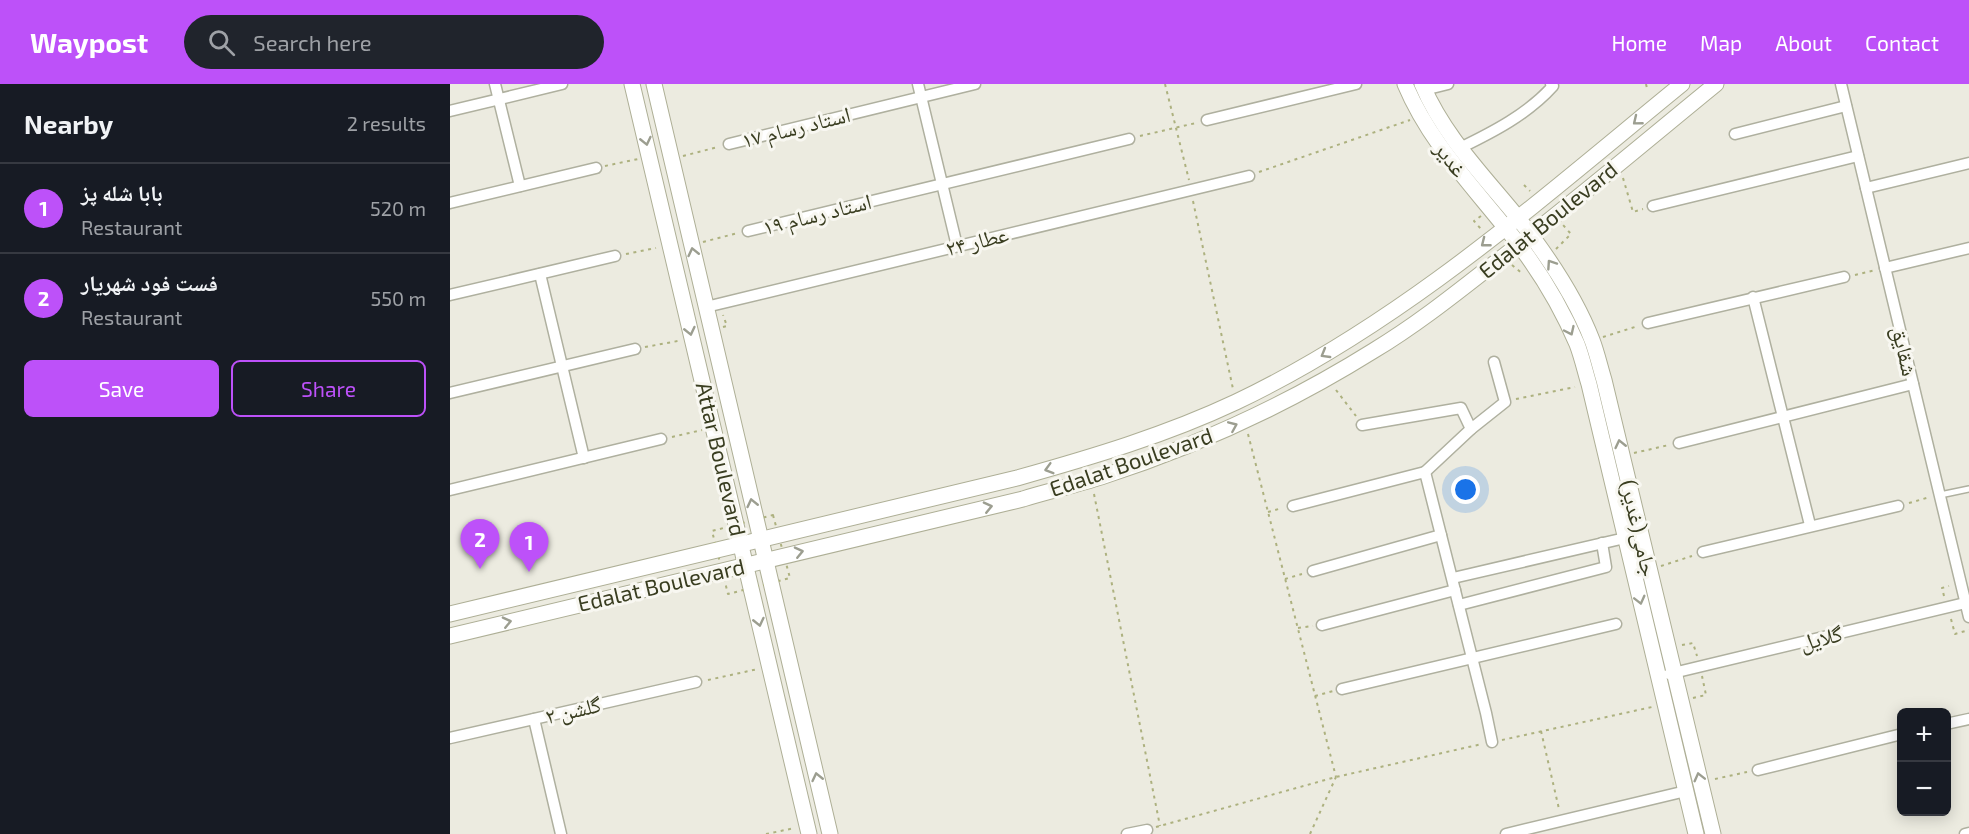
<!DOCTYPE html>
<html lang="en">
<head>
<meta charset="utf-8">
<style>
  body { margin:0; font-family:"Exo 2","Noto Naskh Arabic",sans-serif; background:#20242c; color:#f1f3f6 }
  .controls { position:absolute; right:18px; bottom:18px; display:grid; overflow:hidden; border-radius:9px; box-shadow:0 3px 15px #0003 }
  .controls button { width:54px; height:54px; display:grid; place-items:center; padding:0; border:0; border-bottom:2px solid #363941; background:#171b24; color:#f1f3f6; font:30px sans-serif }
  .you { position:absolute; left:1016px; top:406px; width:21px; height:21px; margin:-15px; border:4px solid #fff; border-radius:50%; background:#1a73e8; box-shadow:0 0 0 9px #1a73e833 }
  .badge { display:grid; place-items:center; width:39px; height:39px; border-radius:50%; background:#bd51f9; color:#fff; font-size:20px; font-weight:700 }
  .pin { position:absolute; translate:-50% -50px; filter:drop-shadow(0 2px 3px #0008) }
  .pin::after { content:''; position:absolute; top:32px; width:21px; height:18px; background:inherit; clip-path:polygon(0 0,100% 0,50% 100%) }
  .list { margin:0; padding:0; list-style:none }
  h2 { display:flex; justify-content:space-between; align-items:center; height:78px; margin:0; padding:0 24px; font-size:26px }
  h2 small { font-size:20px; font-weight:400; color:#9ea1a6 }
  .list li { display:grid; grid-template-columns:39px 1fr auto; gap:18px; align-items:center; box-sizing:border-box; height:90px; padding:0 24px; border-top:2px solid #363941 }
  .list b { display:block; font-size:22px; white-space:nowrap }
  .list p { margin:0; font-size:20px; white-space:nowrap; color:#9ea1a6 }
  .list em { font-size:20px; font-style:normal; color:#9ea1a6 }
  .actions { display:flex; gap:12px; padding:18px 24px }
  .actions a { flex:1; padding:14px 0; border:2px solid #bd51f9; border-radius:9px; text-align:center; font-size:21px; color:#bd51f9 }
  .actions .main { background:#bd51f9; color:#fff }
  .icon { flex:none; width:33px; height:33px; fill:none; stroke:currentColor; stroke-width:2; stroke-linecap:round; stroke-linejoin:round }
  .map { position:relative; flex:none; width:1519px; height:750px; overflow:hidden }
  header { display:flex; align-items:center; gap:36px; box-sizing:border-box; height:84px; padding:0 30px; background:#bd51f9; color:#fff }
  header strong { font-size:28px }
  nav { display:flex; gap:33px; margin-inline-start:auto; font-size:21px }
  .search { width:420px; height:54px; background:#20242c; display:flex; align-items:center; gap:15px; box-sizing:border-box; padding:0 21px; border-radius:33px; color:#9ea1a6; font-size:22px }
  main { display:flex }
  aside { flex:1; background:#171b24 }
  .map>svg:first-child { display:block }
</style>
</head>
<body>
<header>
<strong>Waypost</strong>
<div class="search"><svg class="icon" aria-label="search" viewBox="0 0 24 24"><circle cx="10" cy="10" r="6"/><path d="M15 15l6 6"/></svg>Search here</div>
<nav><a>Home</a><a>Map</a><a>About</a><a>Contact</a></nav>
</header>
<main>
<aside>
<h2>Nearby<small>2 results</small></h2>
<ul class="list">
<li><span class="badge">1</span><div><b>بابا شله پز</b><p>Restaurant</p></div><em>520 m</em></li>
<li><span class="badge">2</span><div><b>فست فود شهریار</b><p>Restaurant</p></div><em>550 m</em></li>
</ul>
<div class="actions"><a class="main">Save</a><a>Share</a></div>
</aside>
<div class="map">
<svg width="1519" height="750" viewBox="0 0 1519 750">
  <rect width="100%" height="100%" fill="#ecebe0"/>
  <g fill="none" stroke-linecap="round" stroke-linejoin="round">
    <g stroke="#afb09f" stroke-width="8">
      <path id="lane" d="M1490,411L1519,405"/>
    </g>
    <g stroke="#afb09f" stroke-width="13">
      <g id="street">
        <path d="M45,0L70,102"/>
        <path d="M468,0L507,162"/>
        <path d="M1391,0L1519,533"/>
        <path d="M974,6L998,0"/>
        <path d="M0,27L112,0"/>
        <path d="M757,36L906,0"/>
        <path d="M1285,50L1396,22"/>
        <path d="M279,60L525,0"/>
        <path d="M1010,64C1043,48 1078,30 1103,2L1101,0"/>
        <path d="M1416,104L1519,79"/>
        <path d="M0,119L146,84"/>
        <path d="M1203,122L1408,72"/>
        <path d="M298,147L679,55"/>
        <path d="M1435,184L1519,164"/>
        <path d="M90,190L134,374"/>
        <path d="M0,211L165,172"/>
        <path d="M1303,213L1360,441"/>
        <path d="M256,223L799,92"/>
        <path d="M1198,239L1394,193"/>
        <path d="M0,309L185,265"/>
        <path d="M912,341L1011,324L1021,345"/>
        <path d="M1229,359L1463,300"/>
        <path d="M975,388L1021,345L1055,318L1044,278"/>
        <path d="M0,406L211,355"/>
        <path d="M843,422L975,388L1036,629L1042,658"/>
        <path d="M1253,468L1448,422"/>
        <path d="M863,487L991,451"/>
        <path d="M1003,494L1175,454"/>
        <path d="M1009,521L1156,483L1152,459"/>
        <path d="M872,541L1005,506"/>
        <path d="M1219,590L1519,518"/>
        <path d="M892,605L1166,540"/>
        <path d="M84,635L111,750"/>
        <path d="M1496,640L1519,635"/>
        <path d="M0,654L246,598"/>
        <path d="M1308,686L1452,650"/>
        <path d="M677,750L697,746"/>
        <path d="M1056,750L1236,707"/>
        <path d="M1515,750L1519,749"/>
      </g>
    </g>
    <g stroke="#aeaf96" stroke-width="17">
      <g id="secondary">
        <path d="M182,0L359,750"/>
        <path d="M204,0L380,750"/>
        <path d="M955,0C978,55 1018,97 1055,143C1084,178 1109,218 1127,260C1132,273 1135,287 1139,300L1246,750"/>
        <path d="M972,0C993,51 1034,92 1068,134C1097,171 1125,212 1142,256C1147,269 1150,283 1154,296L1263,750"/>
        <path d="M0,530L567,394C642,373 716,351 786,318C952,239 1091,115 1232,0"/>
        <path d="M0,552L573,415C599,407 626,401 651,393C747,362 838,320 923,267C963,243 1000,214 1037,185C1115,126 1190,62 1266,0"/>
      </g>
    </g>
    <g stroke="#adb17f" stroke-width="2" stroke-dasharray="3 4.5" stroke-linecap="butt">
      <path d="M715,0L739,96"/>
      <path d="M1196,0L1197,4"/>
      <path d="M690,52L746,39"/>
      <path d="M233,72L268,63"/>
      <path d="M155,82L188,75"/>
      <path d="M809,88L960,36"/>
      <path d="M1173,94L1183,128L1193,125"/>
      <path d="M1074,101L1080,107"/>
      <path d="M743,117L783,305"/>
      <path d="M1031,132L1024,137L1031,145"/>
      <path d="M253,158L288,149"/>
      <path d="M1106,165L1121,150L1113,141"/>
      <path d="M176,170L206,164"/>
      <path d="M1062,181L1073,190"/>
      <path d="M1405,191L1426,186"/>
      <path d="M273,243L277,242L273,231"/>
      <path d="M1153,253L1188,242"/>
      <path d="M195,263L228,257"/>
      <path d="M886,306L906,332"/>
      <path d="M1066,315L1125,303"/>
      <path d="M798,350L886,693"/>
      <path d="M222,353L252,346"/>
      <path d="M1184,369L1219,361"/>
      <path d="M644,410L710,742"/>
      <path d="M1459,419L1480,413"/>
      <path d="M818,428L832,424"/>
      <path d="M323,431L340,494L278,510L262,447Z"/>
      <path d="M1211,482L1242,472"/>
      <path d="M835,495L852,490"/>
      <path d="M1494,512L1492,504L1499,502"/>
      <path d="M1501,535L1505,550L1519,546"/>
      <path d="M848,544L863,542"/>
      <path d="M1232,561L1243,559L1247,572"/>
      <path d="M258,596L308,585"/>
      <path d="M865,612L883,607"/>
      <path d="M1243,614L1256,611L1252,592"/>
      <path d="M1091,647L1109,725"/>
      <path d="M1052,656L1202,623"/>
      <path d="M1265,695L1297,688"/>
      <path d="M706,743L886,693L1032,660"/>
      <path d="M316,750L345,744"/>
      <path d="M860,750L886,693"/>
    </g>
    <use href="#lane" stroke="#fff" stroke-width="5"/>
    <use href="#street" stroke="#fff" stroke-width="10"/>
    <use href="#secondary" stroke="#fff" stroke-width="15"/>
  </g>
  <defs><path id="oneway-chevron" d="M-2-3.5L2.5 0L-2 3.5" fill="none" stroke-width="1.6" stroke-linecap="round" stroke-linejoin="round" transform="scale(1.5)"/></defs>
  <g stroke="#9c9e90">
    <use href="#oneway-chevron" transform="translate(1187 37) rotate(141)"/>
    <use href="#oneway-chevron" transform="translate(196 57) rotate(77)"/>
    <use href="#oneway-chevron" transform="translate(1035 159) rotate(142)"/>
    <use href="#oneway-chevron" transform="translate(243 168) rotate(-103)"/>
    <use href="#oneway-chevron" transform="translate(1101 180) rotate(-124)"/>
    <use href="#oneway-chevron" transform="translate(240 247) rotate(77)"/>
    <use href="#oneway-chevron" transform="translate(1120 247) rotate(65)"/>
    <use href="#oneway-chevron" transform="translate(875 270) rotate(150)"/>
    <use href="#oneway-chevron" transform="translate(783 342) rotate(-23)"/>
    <use href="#oneway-chevron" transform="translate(1170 360) rotate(-103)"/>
    <use href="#oneway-chevron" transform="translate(599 385) rotate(164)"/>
    <use href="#oneway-chevron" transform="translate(302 419) rotate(-103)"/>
    <use href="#oneway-chevron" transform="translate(538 423) rotate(-13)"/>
    <use href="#oneway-chevron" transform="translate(349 468) rotate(-13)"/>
    <use href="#oneway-chevron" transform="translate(1190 516) rotate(76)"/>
    <use href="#oneway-chevron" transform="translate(57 538) rotate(-13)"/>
    <use href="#oneway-chevron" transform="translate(309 538) rotate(77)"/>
    <use href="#oneway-chevron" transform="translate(367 693) rotate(-103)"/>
    <use href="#oneway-chevron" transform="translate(1249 693) rotate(-104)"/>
  </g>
  <g text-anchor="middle" stroke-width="6" stroke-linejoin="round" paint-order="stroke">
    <g font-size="22" fill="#393d20" stroke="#f8f7f1">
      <text transform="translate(346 43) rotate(-14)" y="8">استاد رسام ۱۷</text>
      <text transform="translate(1001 75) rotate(53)" y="8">غدیر</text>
      <text transform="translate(367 130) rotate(-14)" y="8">استاد رسام ۱۹</text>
      <text transform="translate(1098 136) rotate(-39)" y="8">Edalat Boulevard</text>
      <text transform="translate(527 157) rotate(-14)" y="8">عطار ۲۴</text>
      <text transform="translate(1455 267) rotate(77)" y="8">شقایق</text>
      <text transform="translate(271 375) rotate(77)" y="8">Attar Boulevard</text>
      <text transform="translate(681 378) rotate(-19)" y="8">Edalat Boulevard</text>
      <text transform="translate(1189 444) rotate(77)" y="8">جامی(غدیر)</text>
      <text transform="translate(211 501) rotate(-13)" y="8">Edalat Boulevard</text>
      <text transform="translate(1371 554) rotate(-14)" y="8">گلایل</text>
      <text transform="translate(123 626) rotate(-13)" y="8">گلشن ۲</text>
    </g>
  </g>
</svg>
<div class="controls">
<button>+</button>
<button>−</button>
</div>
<div class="you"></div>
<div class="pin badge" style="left:79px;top:488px">1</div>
<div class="pin badge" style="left:30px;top:485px">2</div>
</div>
</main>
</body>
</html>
